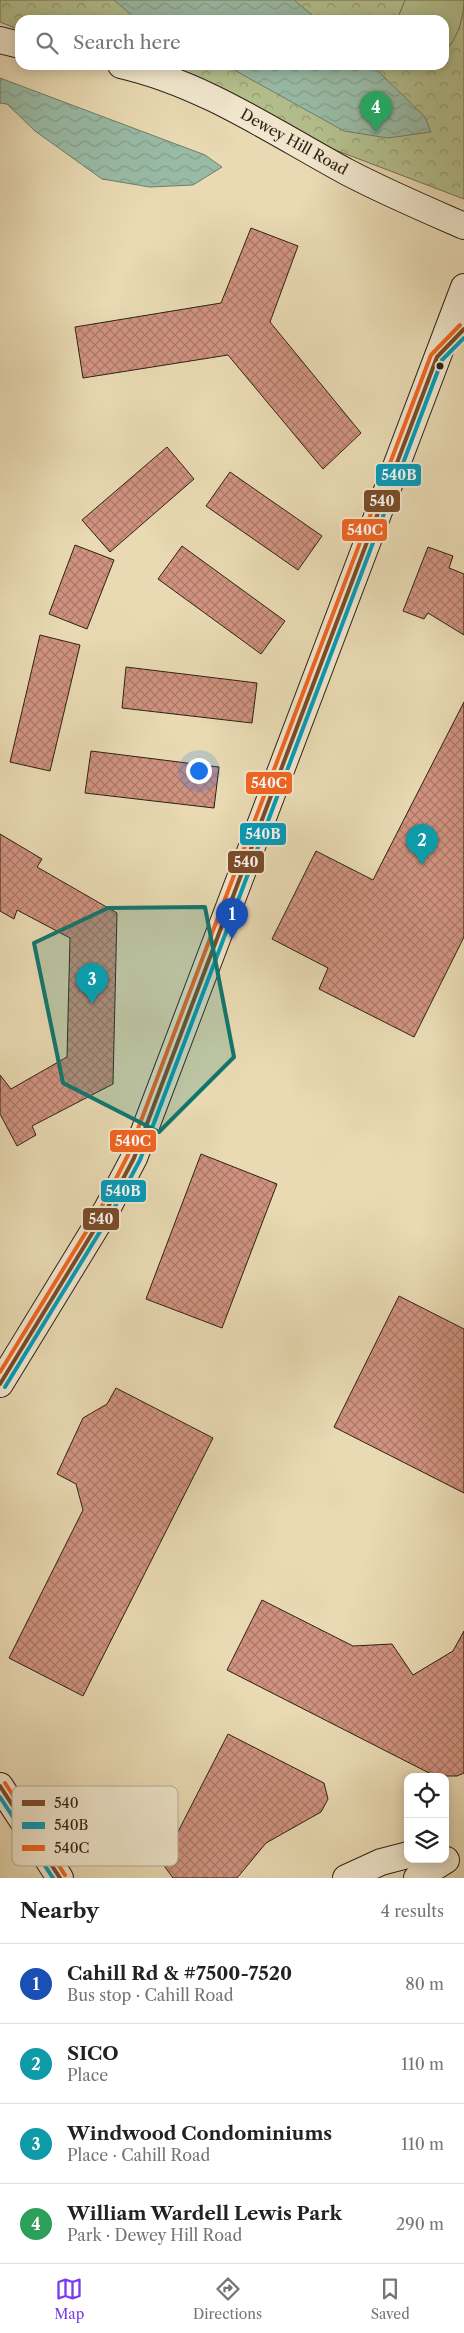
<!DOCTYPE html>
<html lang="en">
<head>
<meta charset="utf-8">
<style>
  body { margin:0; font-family:"Libre Caslon Text",serif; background:#f2f2f2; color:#222 }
  .controls { position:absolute; right:15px; bottom:15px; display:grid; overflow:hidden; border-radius:10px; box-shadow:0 2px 12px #0003 }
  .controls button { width:45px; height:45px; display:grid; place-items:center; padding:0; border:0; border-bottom:1px solid #e0e0e0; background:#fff; color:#222; font:25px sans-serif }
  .you { position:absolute; left:198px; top:770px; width:18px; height:18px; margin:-12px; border:4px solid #fff; border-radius:50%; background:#1a73e8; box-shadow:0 0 0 8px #1a73e833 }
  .badge { display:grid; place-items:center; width:32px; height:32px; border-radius:50%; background:#7c3aed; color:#fff; font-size:16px; font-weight:700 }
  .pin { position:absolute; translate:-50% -41px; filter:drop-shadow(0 1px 2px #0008) }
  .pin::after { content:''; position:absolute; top:26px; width:18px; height:15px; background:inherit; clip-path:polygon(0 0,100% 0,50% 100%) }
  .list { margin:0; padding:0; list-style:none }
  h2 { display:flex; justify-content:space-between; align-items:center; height:65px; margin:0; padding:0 20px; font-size:21px }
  h2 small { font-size:16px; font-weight:400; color:#767676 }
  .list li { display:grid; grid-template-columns:32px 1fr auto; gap:15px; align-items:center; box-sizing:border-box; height:80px; padding:0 20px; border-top:1px solid #e0e0e0 }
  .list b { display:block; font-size:19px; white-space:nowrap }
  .list p { margin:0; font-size:16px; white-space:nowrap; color:#767676 }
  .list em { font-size:16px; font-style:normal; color:#767676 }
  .icon { flex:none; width:28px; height:28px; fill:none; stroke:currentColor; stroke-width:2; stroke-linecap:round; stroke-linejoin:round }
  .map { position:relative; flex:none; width:464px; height:1878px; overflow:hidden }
  .search { position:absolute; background:#fff; box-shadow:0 2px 12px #0003; left:15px; right:15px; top:15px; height:55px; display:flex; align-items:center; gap:12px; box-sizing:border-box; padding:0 18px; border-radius:15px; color:#767676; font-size:19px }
  .sheet { height:385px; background:#fff }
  nav { display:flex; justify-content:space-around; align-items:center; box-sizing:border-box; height:70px; border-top:1px solid #e0e0e0; background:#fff; font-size:14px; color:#767676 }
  nav a { display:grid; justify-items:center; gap:2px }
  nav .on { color:#7c3aed }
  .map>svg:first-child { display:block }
</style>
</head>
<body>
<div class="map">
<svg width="464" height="1878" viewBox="0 0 464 1878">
  <defs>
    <pattern id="park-crowns" width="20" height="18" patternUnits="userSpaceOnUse" patternTransform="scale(1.25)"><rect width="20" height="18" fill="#b4c08e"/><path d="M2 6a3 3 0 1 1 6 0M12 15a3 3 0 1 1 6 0" fill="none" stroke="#939c73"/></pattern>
    <pattern id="water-waves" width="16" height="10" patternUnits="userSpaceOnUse" patternTransform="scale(1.25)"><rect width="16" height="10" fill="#99bba6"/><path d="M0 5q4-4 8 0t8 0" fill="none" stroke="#84a08e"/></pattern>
    <pattern id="building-cross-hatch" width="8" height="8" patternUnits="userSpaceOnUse" patternTransform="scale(1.25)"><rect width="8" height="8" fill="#d19380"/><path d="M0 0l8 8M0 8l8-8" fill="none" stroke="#aa7868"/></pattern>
  </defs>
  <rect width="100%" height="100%" fill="#e9dab3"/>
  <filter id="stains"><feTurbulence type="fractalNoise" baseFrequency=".004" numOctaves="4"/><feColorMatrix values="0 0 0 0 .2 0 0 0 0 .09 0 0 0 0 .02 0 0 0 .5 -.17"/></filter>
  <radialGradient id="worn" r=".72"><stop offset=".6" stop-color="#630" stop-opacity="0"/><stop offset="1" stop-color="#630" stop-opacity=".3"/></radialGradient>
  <path fill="url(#park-crowns)" stroke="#707151" d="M0,0H464V199L112,65H444V20H20V30L0,22Z"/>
  <path fill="#b4c08e" stroke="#707151" d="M405,0H464C464,16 457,42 444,51V20H397Z"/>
  <g fill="url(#water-waves)" stroke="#6e7e6c">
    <path d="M114,0H294L318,20H137Z"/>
    <path d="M225,65H372L425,117L431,132L388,138L344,131Z"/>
    <path d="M0,78L205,155L222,167L193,185L150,187L102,179L35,131L7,104L0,103Z"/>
  </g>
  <g fill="url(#building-cross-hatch)" stroke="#2d2214">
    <path d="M251,228L298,246L270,322L361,433L323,469L228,355L83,378L75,327L221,303Z"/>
    <path d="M167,447L194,479L110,552L82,520Z"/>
    <path d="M230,472L322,536L298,570L206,506Z"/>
    <path d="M75,545L114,560L87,629L49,614Z"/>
    <path d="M182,546L285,621L261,654L158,579Z"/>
    <path d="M428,547L453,556L449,568L464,574V635L428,613L424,619L403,611Z"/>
    <path d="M40,635L80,645L50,771L10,762Z"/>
    <path d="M126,667L257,683L252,723L122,708Z"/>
    <path d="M464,702V937L414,1037L319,989L328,968L272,939L316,851L373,880Z"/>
    <path d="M91,751L219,767L214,808L85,793Z"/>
    <path d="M0,834L42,859L37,867L117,913L113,1084L32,1126L36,1135L17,1146L0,1114V1075L11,1089L67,1057L70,938L17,910L14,919L0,911Z"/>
    <path d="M201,1154L277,1184L222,1328L146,1299Z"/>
    <path d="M399,1296L464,1329V1493L334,1427Z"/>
    <path d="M116,1388L213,1438L83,1696L9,1658L83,1510L76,1484L57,1474L83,1418L107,1404Z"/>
    <path d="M262,1600L353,1646L392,1644L413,1675L453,1651L464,1631V1773L457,1776H435L227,1670Z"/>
    <path d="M228,1734L324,1783L328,1799L321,1812L266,1843L237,1878H173L162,1863Z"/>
  </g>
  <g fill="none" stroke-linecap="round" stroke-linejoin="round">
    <g stroke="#2d2214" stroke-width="28">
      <g id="secondary">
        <path d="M0,40L20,45"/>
        <path d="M121,65C204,84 273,132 347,172C385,192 425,209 464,226"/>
        <path d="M0,1384L107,1209L134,1158L464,287"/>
        <path d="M0,1786L60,1878"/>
        <path d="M346,1878L381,1862L408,1855"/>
        <path d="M417,1878L446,1860"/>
      </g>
    </g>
    <use href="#secondary" stroke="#f1e7ce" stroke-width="26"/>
    <g stroke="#f1e7ce" stroke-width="8">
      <g id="bus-1">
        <path d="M0,1384L107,1209L134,1158L437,357L464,329"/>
        <path d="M0,1786L60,1878"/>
      </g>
    </g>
    <g stroke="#f1e7ce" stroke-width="8">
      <g id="bus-2">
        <path d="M5,1387L112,1212L140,1160L442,360L464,338"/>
        <path d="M0,1797L53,1878"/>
      </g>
    </g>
    <g stroke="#f1e7ce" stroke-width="8">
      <g id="bus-3">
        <path d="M0,1372L102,1206L128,1155L431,355L460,325"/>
        <path d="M5,1783L65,1875"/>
      </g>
    </g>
    <use href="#bus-1" stroke="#7a4b2a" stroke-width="4"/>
    <use href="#bus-2" stroke="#049cbb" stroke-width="4"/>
    <use href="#bus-3" stroke="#f26522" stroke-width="4"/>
  </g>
  <path fill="#0f766e" fill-opacity="0.2" stroke="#0f766e" stroke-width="4" stroke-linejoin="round" d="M205,907L234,1057L159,1132L63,1083L34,943L108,908Z"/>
  <circle fill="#2d2214" stroke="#f1e7ce" stroke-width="2" cx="440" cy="366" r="4.5"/>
  <g text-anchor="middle" stroke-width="4" stroke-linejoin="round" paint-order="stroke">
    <g font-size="15" fill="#2d2214" stroke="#f1e7ce">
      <text transform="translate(294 142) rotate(29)" y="5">Dewey Hill Road</text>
    </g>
  </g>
  <rect x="12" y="1786" width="166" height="80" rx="8" fill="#f1e7ce" stroke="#b6ac96" stroke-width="1"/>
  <rect x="22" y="1800" width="23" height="6" fill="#7a4b2a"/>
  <rect x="22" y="1822" width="23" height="7" fill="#049cbb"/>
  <rect x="22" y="1845" width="23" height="6" fill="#f26522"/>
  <g font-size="14" fill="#2d2214">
    <text x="54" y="1808">540</text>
    <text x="54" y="1830">540B</text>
    <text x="54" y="1853">540C</text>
  </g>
  <g stroke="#f1e7ce" stroke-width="2">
    <rect x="375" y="463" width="47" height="24" rx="5" fill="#049cbb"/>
    <rect x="363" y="489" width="38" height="24" rx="5" fill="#7a4b2a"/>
    <rect x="341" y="518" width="47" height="24" rx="5" fill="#f26522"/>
    <rect x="245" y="771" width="48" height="24" rx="5" fill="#f26522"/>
    <rect x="239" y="822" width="48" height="24" rx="5" fill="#049cbb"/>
    <rect x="227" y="850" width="38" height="24" rx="5" fill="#7a4b2a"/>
    <rect x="109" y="1129" width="48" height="24" rx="5" fill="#f26522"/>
    <rect x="100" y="1179" width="47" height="24" rx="5" fill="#049cbb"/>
    <rect x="82" y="1207" width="38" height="24" rx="5" fill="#7a4b2a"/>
  </g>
  <g font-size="14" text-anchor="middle" font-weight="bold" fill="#fff">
    <text x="399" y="480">540B</text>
    <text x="382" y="506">540</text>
    <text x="365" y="535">540C</text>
    <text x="269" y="788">540C</text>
    <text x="263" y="839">540B</text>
    <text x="246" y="867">540</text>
    <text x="133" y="1146">540C</text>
    <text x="123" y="1196">540B</text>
    <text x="101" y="1224">540</text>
  </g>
  <rect width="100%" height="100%" filter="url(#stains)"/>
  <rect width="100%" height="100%" fill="url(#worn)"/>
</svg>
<div class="controls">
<button><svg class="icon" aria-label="locate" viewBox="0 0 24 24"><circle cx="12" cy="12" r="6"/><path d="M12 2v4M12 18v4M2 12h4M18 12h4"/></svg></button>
<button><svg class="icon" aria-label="layers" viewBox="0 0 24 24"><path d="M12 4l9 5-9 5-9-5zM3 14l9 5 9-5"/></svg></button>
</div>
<div class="you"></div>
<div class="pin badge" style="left:232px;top:939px;background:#1a4fb4">1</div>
<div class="pin badge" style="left:422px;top:865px;background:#0f9aa8">2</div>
<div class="pin badge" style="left:92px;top:1004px;background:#0f9aa8">3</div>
<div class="pin badge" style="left:376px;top:132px;background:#2e9e5b">4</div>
<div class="search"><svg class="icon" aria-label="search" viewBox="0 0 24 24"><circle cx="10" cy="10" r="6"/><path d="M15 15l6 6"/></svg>Search here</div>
</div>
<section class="sheet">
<h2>Nearby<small>4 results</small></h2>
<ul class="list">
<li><span class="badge" style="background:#1a4fb4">1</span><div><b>Cahill Rd &amp; #7500-7520</b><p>Bus stop · Cahill Road</p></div><em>80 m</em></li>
<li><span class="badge" style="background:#0f9aa8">2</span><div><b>SICO</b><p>Place</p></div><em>110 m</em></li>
<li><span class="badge" style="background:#0f9aa8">3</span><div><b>Windwood Condominiums</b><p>Place · Cahill Road</p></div><em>110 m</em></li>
<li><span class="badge" style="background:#2e9e5b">4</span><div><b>William Wardell Lewis Park</b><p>Park · Dewey Hill Road</p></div><em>290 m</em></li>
</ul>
</section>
<nav>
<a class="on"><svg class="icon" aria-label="map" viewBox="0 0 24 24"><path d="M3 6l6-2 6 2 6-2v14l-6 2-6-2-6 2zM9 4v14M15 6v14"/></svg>Map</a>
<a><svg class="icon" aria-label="directions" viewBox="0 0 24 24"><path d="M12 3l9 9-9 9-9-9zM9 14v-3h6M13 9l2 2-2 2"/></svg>Directions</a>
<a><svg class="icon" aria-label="saved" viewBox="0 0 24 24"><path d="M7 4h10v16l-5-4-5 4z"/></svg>Saved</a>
</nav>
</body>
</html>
